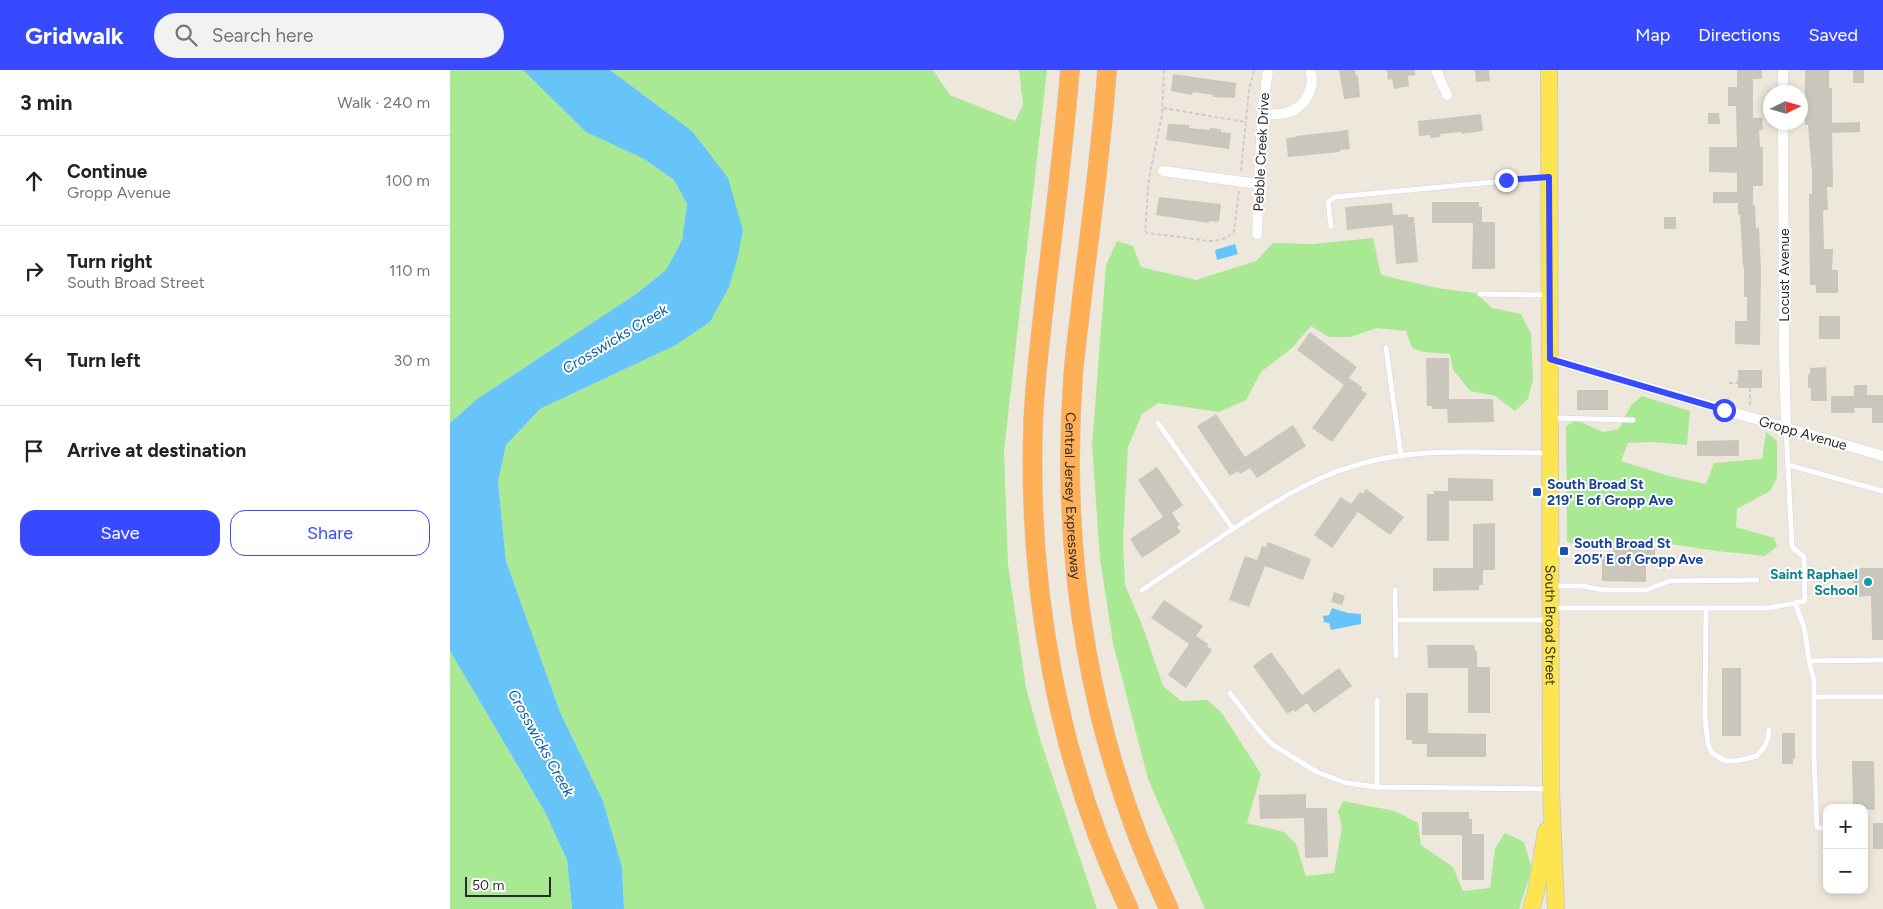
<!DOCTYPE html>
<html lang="en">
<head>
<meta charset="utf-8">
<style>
  body { margin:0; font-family:Figtree,sans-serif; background:#f2f2f2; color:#222 }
  .controls { position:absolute; right:15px; bottom:15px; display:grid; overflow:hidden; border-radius:10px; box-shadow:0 2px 8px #0003 }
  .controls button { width:45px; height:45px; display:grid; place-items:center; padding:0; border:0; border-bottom:1px solid #e0e0e0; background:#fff; color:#222; font:25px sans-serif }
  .compass { position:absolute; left:1313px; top:15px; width:45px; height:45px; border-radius:50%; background:#fff; box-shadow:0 2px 8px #0003; rotate:85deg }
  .scale { position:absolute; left:15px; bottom:12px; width:86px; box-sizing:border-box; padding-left:5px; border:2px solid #2b2b2b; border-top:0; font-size:14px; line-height:18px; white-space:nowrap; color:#2b2b2b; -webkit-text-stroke:4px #fff; paint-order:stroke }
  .stop { position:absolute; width:15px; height:15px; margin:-11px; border:4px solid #384aff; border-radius:50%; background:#fff }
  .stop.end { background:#384aff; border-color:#fff; box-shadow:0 1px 5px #0008 }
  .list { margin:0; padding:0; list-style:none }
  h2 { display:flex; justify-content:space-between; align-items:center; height:65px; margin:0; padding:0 20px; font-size:21px }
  h2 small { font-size:16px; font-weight:400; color:#767676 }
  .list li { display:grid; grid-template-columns:32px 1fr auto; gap:15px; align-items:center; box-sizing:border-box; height:90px; padding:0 20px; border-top:1px solid #e0e0e0 }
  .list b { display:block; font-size:19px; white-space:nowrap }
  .list p { margin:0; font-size:16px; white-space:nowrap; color:#767676 }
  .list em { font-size:16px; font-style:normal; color:#767676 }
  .actions { display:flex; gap:10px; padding:15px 20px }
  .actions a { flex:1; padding:11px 0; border:1px solid #384aff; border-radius:15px; text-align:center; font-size:18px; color:#384aff }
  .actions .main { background:#384aff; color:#fff }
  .icon { flex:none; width:28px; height:28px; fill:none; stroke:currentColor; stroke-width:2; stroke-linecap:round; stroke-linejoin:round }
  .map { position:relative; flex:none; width:1433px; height:839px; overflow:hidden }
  header { display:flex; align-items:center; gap:30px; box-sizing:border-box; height:70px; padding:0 25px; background:#384aff; color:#fff }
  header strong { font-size:24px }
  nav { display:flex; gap:28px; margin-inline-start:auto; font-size:18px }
  .search { width:350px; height:45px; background:#f2f2f2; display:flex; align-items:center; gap:12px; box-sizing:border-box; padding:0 18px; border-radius:28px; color:#767676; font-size:19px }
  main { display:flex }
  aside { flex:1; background:#fff }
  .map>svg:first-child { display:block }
</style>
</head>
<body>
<header>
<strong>Gridwalk</strong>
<div class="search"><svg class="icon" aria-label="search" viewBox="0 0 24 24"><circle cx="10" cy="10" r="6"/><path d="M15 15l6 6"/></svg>Search here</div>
<nav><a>Map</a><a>Directions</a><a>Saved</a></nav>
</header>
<main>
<aside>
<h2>3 min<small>Walk · 240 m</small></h2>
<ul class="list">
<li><svg class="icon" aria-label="ahead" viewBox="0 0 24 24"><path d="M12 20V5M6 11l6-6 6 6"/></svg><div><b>Continue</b><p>Gropp Avenue</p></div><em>100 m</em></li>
<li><svg class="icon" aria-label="right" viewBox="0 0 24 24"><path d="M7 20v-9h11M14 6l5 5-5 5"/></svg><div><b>Turn right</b><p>South Broad Street</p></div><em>110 m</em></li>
<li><svg class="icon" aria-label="left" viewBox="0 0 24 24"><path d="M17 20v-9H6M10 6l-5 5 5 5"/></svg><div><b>Turn left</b></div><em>30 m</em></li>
<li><svg class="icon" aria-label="arrive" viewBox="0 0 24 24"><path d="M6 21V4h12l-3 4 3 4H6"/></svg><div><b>Arrive at destination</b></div></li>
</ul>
<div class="actions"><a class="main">Save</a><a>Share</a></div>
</aside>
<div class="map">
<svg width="1433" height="839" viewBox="0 0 1433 839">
  <rect width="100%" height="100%" fill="#eee8dc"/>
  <g fill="#a9e994">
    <path d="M0,0H73L136,62L194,89L224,110L237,134L232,170L216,200L186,224L27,329L0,353Z"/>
    <path d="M160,0H483L500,25L565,51L573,35L569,0H597L554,381L558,494L576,618L591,672L647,839H174L172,797L153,731L110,642L56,491L48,412L56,375L90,339L226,275L260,252L242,61Z"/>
    <path d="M923,168L931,205L987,218L1026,223L1042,238L1071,244L1081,264L1083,310L1078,329L1065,341L1045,326L1020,321L1003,300L1000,284L974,282L962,278L956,261L927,258L900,267H879L861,256L842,278L811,302L796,330L769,342L708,333L692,344L678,377L673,470L675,515L694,560L713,616L731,631L757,630L772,643L811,704L797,753L834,762L846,774L856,806L884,803L892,757L888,742L893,731L945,741L968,753L971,775L1003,797L1013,821L1040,818L1045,778L1055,763L1074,772L1082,799L1069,839H755L698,709L663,573L650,489L642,375L656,195L667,171L683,176L691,197L746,210L806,191L823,173L863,174Z"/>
    <path d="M1192,326L1240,341L1237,375L1203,372L1178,373L1171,391L1219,406L1256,414L1264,393L1312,389L1316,362L1327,371V408L1320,421L1287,439L1286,457L1324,468L1327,476L1315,486L1267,481L1187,469L1141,478L1117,472L1116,356L1126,350L1153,362L1169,359L1181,335Z"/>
    <path d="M0,581L95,742L117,790L122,839H0Z"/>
  </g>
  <g fill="#66c4f9">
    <path d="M73,0H160L242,61L278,108L293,160L288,186L279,217L260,252L226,275L90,339L56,375L48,412L56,491L110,642L153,731L172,797L174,839H122L117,790L95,742L0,581V353L27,329L186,224L216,200L232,170L237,134L224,110L194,89L136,62Z"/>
    <path d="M785,174L788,184L767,190L765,180Z"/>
    <path d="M882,538L898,543L911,544V554L881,560L879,553L874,552L873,546L879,545Z"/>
  </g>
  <g fill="#c9c6bb">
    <path d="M889,0H905L906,6L908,5L910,27L894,29Z"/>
    <path d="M937,0H965V5L958,6L959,16L944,19L942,9L938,10Z"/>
    <path d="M1025,0H1039L1040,11L1026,12Z"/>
    <path d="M1287,0H1312V9H1303V48H1312L1313,60H1309L1310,77H1313V116H1303V135H1305L1306,158H1309L1311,200L1310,275L1285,274V251H1297V227H1294V197H1293L1290,145H1288V133H1263V122H1287V103L1259,102V77H1287L1286,36H1278V17H1287Z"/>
    <path d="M1355,0H1379V18H1382V53L1410,52V62L1382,63L1383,117H1377L1378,140H1373L1374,179H1383L1382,200H1388V223H1366V215H1360L1359,124H1362V103L1358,55H1355Z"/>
    <rect x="1403" y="0" width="11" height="13"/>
    <path d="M723,4L786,13L785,28L763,27V25L743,22L742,25L721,21Z"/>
    <path d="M1258,43H1269L1270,54H1258Z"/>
    <path d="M1031,44L1033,61L1011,64V62L990,64V67L980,68V65L969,66L968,51Z"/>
    <path d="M718,54L739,55V58L760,60V58L771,59V62L781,63L779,79L716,70Z"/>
    <path d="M898,60L900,79L890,80V82L838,87L836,68L846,67V66Z"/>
    <path d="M709,127L771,134L769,152L759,151V153L706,145Z"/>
    <path d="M982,132H1029V137H1032V152H1045V199H1022L1023,153H982Z"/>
    <path d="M942,133L943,145L957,144L958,147H964L968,192L946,194L943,155L897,160L895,137Z"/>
    <rect x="1214" y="147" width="12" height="12"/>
    <rect x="1369" y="246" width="21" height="23"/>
    <path d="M860,262L907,297L899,308L912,317L911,320L917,324L882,372L862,358L894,315L847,280Z"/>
    <path d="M976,288H999V329H1043L1044,352L998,353L997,339H982V336H977Z"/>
    <path d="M1376,297L1377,331H1361V318H1358V304H1360V298Z"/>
    <rect x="1288" y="300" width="24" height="18"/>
    <path d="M1404,315H1417V325H1433V353H1422V338H1404L1405,343H1381V326H1404Z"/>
    <rect x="1127" y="320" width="31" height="20"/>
    <path d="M766,344L795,387L843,355L856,376L807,408L800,398L790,404L788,401L780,406L747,356Z"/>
    <path d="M1289,370V386H1247V371Z"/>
    <path d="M707,397L733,435L722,443L730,455L727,457L731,462L692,488L680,469L713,447L688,410Z"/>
    <path d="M998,408L1043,409V431H999V471H977V424H984V421H998Z"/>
    <path d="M916,419L954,447L940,465L908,442L882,478L864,465L891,427L901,434L910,422L913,424Z"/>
    <path d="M1045,453V500H1033V515H1029V520L983,521V498H1023V454Z"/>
    <path d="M818,472L861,489L853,510L815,496L799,537L779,530L795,486L807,490L812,476L816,477Z"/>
    <path d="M1173,474L1205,476V486H1196V512L1152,511V485L1163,486V475Z"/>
    <path d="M1403,498H1433V570H1422L1421,526L1404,527Z"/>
    <path d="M884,522L895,526L892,535L881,532Z"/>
    <path d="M714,530L753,556L746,566L758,574L757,576L762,580L736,618L718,605L739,574L701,548Z"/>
    <path d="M977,575H1024L1025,581H1027V597H1040V643H1018V598H978Z"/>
    <path d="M821,582L852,625L889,598L902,616L864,643L857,633L845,642L843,640L837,644L803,596Z"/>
    <rect x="1272" y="598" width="19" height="68"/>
    <path d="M956,623H978V663L1036,664V687H977V674H962V670H956Z"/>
    <path d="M1332,663H1345V689H1343V694H1332Z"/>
    <path d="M1402,691H1424L1425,740L1403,738Z"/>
    <path d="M856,724V738H877L878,787L855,788L854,748L810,749L809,725Z"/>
    <path d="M972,742H1019V749H1022V764H1034V810H1012V765H972Z"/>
    <rect x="1423" y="753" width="10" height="26"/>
  </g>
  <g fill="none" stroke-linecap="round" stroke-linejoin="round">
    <g stroke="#d1d3e5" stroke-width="6">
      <g id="lane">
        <path d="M881,156L878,132L885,127L1096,107"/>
        <path d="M1030,224L1097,225"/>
        <path d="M936,278L951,386"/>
        <path d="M1101,348L1183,350"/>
        <path d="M708,353L783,459"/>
        <path d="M1338,395L1433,421"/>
        <path d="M1103,516H1132L1153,520H1196L1220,511L1307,510"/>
        <path d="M692,520C720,501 749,482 777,463C827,430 871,401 930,389C985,378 1042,383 1097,383"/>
        <path d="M945,520L946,586"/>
        <path d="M1345,533L1354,557L1360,596L1364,610V688L1367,758H1377"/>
        <path d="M1104,538H1319L1355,531L1354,487L1342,477L1336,358"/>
        <path d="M1256,538L1255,647L1258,674L1262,683L1276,691H1286L1307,686L1314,677L1318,669L1319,660"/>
        <path d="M945,550H1097"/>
        <path d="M1359,591L1433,590"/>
        <path d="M780,623L806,657L823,675L867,702L896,713L927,717L1098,719"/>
        <path d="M1364,627H1433"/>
        <path d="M927,630V717"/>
      </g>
    </g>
    <g stroke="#d1d3e5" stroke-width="11">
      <g id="street">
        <path d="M986,0L997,25"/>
        <path d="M1333,0V22"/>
        <path d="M812,45C821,44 831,45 839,42C856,36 866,17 860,0"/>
        <path d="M1333,52L1334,279L1336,358"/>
        <path d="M713,101L808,114"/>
        <path d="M807,164L812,45L818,0"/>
        <path d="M1100,289L1433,386"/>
      </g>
    </g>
    <g stroke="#ccc" stroke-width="18">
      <g id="primary">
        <path id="s1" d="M1099,0L1101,719L1106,839"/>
        <path d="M1081,839L1086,822L1096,761"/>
      </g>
    </g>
    <g stroke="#ccc" stroke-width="20">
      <g id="highway">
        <path d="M620,0C614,73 605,145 596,218C591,265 584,312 583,359C578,522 608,691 679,839"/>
        <path id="s2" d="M657,0C652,73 642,145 633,218C630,248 625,278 623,308C610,490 640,674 719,839"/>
      </g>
    </g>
    <g stroke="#ccc" stroke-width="2" stroke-dasharray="4 2.5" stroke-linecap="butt">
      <path d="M714,0L712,45L699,108L695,161L698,163L759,171C769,171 778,169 784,161L789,121"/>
      <path d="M713,38L795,52"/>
      <path d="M791,101L799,20L804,0"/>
      <path d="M1279,313H1287L1288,308"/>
      <path d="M1300,335V318"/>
    </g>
    <use href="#lane" stroke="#fff" stroke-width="5"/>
    <use href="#street" stroke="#fff" stroke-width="10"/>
    <use href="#primary" stroke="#fde552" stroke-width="16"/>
    <use href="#highway" stroke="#ffaf56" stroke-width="19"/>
  </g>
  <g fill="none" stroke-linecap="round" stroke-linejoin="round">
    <path stroke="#384aff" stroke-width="6" d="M1056,110L1099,107L1100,289L1274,340"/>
  </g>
  <g fill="#1a4fb4" stroke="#fff" stroke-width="2">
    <rect x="1082" y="417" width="10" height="10" rx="2.5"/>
    <rect x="1109" y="476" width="10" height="10" rx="2.5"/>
  </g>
  <circle fill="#0f9aa8" stroke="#fff" stroke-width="2" cx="1418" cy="512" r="5"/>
  <g text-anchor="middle" stroke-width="4" stroke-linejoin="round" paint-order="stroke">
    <g font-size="14" fill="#2b2b2b" stroke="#fff">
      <text transform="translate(811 82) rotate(-87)" y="5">Pebble Creek Drive</text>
      <text transform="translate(1334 205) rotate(-90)" y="5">Locust Avenue</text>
      <text transform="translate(1353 363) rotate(16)" y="5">Gropp Avenue</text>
      <text dy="5" stroke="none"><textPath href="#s2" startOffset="428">Central Jersey Expressway</textPath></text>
      <text dy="5" stroke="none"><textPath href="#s1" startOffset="555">South Broad Street</textPath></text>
    </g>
    <g font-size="14" font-weight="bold" fill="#164399" stroke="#fff" text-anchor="start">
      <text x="1097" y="419">South Broad St<tspan x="1097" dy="16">219' E of Gropp Ave</tspan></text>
      <text x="1124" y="478">South Broad St<tspan x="1124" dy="16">205' E of Gropp Ave</tspan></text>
    </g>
    <g font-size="14" font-weight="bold" fill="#0d838f" stroke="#fff" text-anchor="end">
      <text x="1408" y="509">Saint Raphael<tspan x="1408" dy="16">School</tspan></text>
    </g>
    <g font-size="15" font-style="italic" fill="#025fa8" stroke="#fff">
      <text transform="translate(165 269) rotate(-31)" y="5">Crosswicks Creek</text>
      <text transform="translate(91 673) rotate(61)" y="5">Crosswicks Creek</text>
    </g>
  </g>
</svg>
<div class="controls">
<button>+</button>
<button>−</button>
</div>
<svg class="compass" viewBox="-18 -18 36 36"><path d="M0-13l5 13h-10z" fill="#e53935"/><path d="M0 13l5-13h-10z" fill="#767676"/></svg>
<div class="scale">50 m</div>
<div class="stop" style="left:1274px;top:340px"></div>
<div class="stop end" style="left:1056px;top:110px"></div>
</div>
</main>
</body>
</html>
